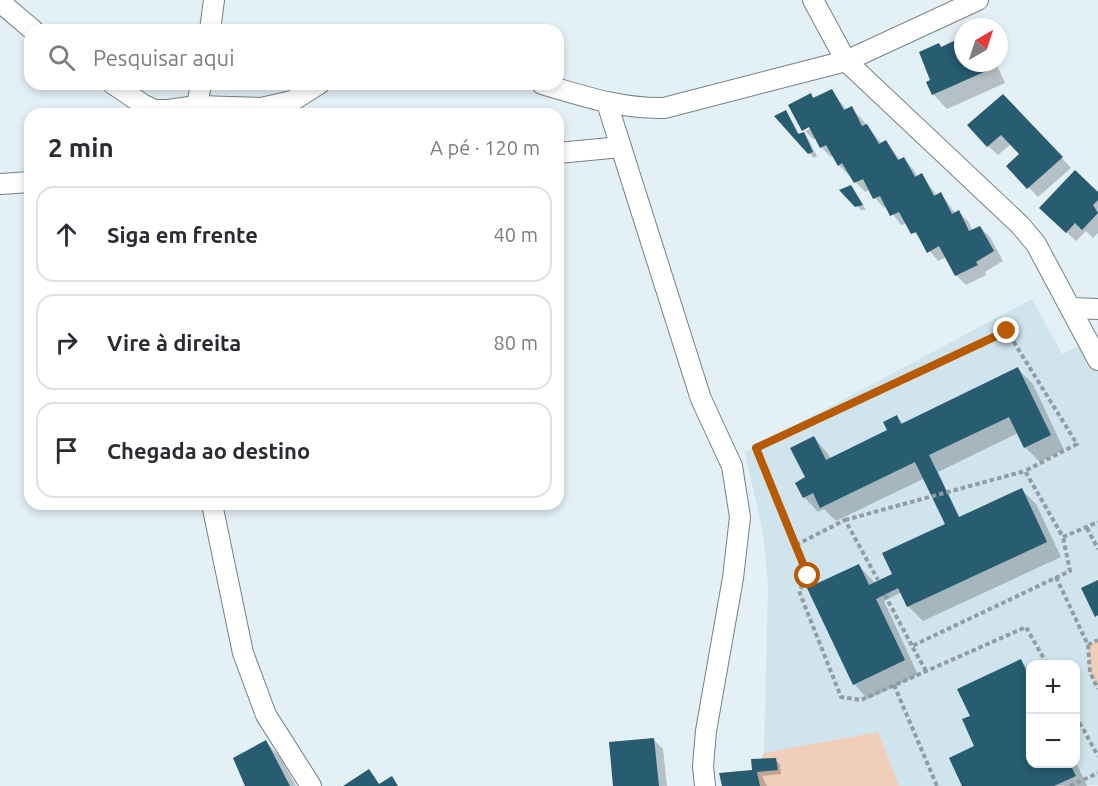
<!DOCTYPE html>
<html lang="pt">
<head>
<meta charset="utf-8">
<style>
  body { margin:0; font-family:Ubuntu,sans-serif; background:#f2f2f3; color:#2b2b33 }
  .controls { position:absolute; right:18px; bottom:18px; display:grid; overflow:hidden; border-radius:12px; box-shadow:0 3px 9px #0003 }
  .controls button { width:54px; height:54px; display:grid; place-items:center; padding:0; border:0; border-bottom:2px solid #e1e1e2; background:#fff; color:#2b2b33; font:30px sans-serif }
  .compass { position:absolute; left:954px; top:18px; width:54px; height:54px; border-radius:50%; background:#fff; box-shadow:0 3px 9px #0003; rotate:39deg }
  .stop { position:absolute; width:18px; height:18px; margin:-14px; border:4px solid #b75a03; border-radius:50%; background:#fff }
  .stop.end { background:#b75a03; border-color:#fff; box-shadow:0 2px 6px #0008 }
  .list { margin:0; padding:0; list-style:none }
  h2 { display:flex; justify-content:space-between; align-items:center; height:78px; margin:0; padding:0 24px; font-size:26px }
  h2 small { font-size:20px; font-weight:400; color:#7c7c81 }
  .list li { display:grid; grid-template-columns:39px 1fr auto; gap:18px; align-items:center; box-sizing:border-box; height:96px; margin:0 12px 12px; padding:0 12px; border:2px solid #e1e1e2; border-radius:18px }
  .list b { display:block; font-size:22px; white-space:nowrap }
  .list em { font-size:20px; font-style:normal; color:#7c7c81 }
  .icon { flex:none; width:33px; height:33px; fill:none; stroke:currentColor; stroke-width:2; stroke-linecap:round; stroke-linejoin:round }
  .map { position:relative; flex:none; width:1098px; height:786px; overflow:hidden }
  .search { position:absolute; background:#fff; box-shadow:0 3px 9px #0003; left:24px; top:24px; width:540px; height:66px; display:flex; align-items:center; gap:15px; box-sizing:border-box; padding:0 21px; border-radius:18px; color:#7c7c81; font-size:22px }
  .panel { position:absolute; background:#fff; box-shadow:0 3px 9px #0003; left:24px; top:108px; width:540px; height:402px; border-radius:18px }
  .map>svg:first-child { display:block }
</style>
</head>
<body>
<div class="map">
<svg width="1098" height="786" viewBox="0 0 1098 786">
  <rect width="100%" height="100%" fill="#e3f0f6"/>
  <path fill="#cfe4ed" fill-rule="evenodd" d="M1032,299L1062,354L1098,337V785L899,786L877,733L764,753L768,585L763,533L745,452ZM1030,664H1076V764H1030Z"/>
  <g fill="#f0ceba">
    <path d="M1098,640V689L1090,672L1088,645Z"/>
    <path d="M878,732L899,786H750L764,753Z"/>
  </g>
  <g fill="#0003">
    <path d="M963,34V63H996L1005,83L947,109L933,94L932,80L939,44L942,48L960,40Z"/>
    <path d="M831,91L847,110L851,108L861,118L882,144L886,142L901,161L904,159L913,169L918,177L922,175L937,196L941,194L955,213L958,212L968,221L973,231L980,227L990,237L1003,261L985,272L986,275L966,285L956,275L947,257L938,261L907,223L901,225L887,206L884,208L875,198L870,189L865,192L839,165L834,155L831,157L821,147L816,138L813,139L805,131L817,125L815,123L803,130L810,95L814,99Z"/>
    <path d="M1013,105L1071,168L1038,197L1008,166L1021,154L1011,144L998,155L988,146Z"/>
    <path d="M786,111L800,135L805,133L817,156L814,158L776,116Z"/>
    <path d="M842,190L855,192L866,210H861Z"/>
    <path d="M1098,194V233L1093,238L1086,231L1076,241L1041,208Z"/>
    <path d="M1018,369L1033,384L1064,450L1040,462L1025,447L1018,433L938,472L960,518L1022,490L1036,504L1061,557L923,621L909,607L902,592L884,601L918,675L868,699L854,684L859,566L875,583L896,580L948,524L925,478L836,521L824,509L818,512L804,497L814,437L832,459L889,431L897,417L904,424Z"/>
    <path d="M1021,661L1030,671V764L1076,762L1087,786H963L976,746Z"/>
    <path d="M654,740L663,749L667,786H614Z"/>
    <path d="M266,742L280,757L296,786H247Z"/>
    <path d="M775,760L780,764L781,774L762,776L767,786H724Z"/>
  </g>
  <g fill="#275c71">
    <path d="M963,32V63H989L991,69L932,95L926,82L930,80L919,52L939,43L941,47L958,39L956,35Z"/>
    <path d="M832,89L844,110L852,106L862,126L867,124L879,144L886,140L898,160L904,157L915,177L922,173L934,196L941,192L952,214L959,210L969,231L980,226L994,251L976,262L978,265L955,276L939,246L927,253L916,232L911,234L899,212L890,216L880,196L873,199L863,179L854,183L842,163L838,166L826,145L820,148L809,127L802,131L788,105L811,93L813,98Z"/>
    <path d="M1003,94L1063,157L1027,189L1006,166L1019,154L1001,135L987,147L967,125Z"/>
    <path d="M786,110L798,134L804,132L813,152L808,154L774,116Z"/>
    <path d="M1075,170L1098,192V200L1093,205L1098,213L1082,230L1075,223L1066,233L1039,208Z"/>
    <path d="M851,185L863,205L855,207L839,190Z"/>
    <path d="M1018,367L1051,435L1024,448L1009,417L929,455L959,517L1022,488L1047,542L907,607L898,588L876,599L905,660L853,685L807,588L859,564L869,585L892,574L882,553L945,524L915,462L820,508L813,493L803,498L795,483L805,477L790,448L814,436L826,460L887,430L883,422L897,415L901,424Z"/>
    <path d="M1098,580V615L1095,617L1081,588Z"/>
    <path d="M1021,659L1030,679V764H1070L1076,776L1054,786H962L949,758L974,746L962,719L970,716L957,689Z"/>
    <path d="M654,738L659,786H613L609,742Z"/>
    <path d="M266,740L290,786H245L233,758Z"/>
    <path d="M776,758L778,770L757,772L760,786H722L719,773L752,770L751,759Z"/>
    <path d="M369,769L379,784L392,776L398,786H343Z"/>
  </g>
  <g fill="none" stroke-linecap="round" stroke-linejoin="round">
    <g stroke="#758186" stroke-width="22">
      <g id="minor">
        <path d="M813,0L846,61L1020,225L1036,244L1098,360"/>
        <path d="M0,2L33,30"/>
        <path d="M210,30L214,0"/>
        <path d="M113,84L144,105L155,110H168L197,106L261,108L292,101L319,84"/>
        <path d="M542,84C583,96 621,109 664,108L846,61L978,0"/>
        <path d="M607,103L701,399L732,466L740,517L733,578L706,731L703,766L705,786"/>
        <path d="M197,106L201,84"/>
        <path d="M558,153L621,147"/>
        <path d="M0,184L30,182"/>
        <path d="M1071,308L1098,309"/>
        <path d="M212,504L243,653L266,715L311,786"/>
      </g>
    </g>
    <g stroke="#939ca1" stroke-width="4" stroke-dasharray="4.5 3" stroke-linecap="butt">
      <path d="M845,520L1025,471"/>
      <path d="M1087,528L1098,549"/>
      <path d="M796,545L845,520L878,580"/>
      <path d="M1056,577L1088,645L1090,672L1098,689"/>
      <path d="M885,595L912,646"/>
      <path d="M1088,645L1098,640"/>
      <path d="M1047,664L1026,627L861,700L841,697L799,591L808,576L756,448L1007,331L1077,444L1025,471L1063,537L1098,522"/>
      <path d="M926,671L912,646L1070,571L1063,537"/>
      <path d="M894,685L937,786"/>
      <path d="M1076,716L1098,756"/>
      <path d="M1070,786L1098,773"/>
    </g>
    <use href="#minor" stroke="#fff" stroke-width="20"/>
  </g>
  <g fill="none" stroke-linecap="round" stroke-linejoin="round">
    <path stroke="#b75a03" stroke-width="8" d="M808,576L756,448L1007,331"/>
  </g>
</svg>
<div class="controls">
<button>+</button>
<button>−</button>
</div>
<svg class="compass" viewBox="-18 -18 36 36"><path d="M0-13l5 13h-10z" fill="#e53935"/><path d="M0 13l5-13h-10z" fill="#7c7c81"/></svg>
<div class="stop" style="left:808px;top:576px"></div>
<div class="stop end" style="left:1007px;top:331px"></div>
<div class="search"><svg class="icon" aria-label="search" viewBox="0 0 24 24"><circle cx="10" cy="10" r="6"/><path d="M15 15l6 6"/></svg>Pesquisar aqui</div>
<section class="panel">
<h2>2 min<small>A pé · 120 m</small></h2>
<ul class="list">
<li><svg class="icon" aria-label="ahead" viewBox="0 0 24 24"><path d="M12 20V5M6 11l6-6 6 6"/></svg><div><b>Siga em frente</b></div><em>40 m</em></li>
<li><svg class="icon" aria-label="right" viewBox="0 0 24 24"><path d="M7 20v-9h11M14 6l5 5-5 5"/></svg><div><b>Vire à direita</b></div><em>80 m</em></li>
<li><svg class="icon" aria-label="arrive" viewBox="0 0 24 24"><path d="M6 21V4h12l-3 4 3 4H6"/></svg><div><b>Chegada ao destino</b></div></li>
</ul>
</section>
</div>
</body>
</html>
